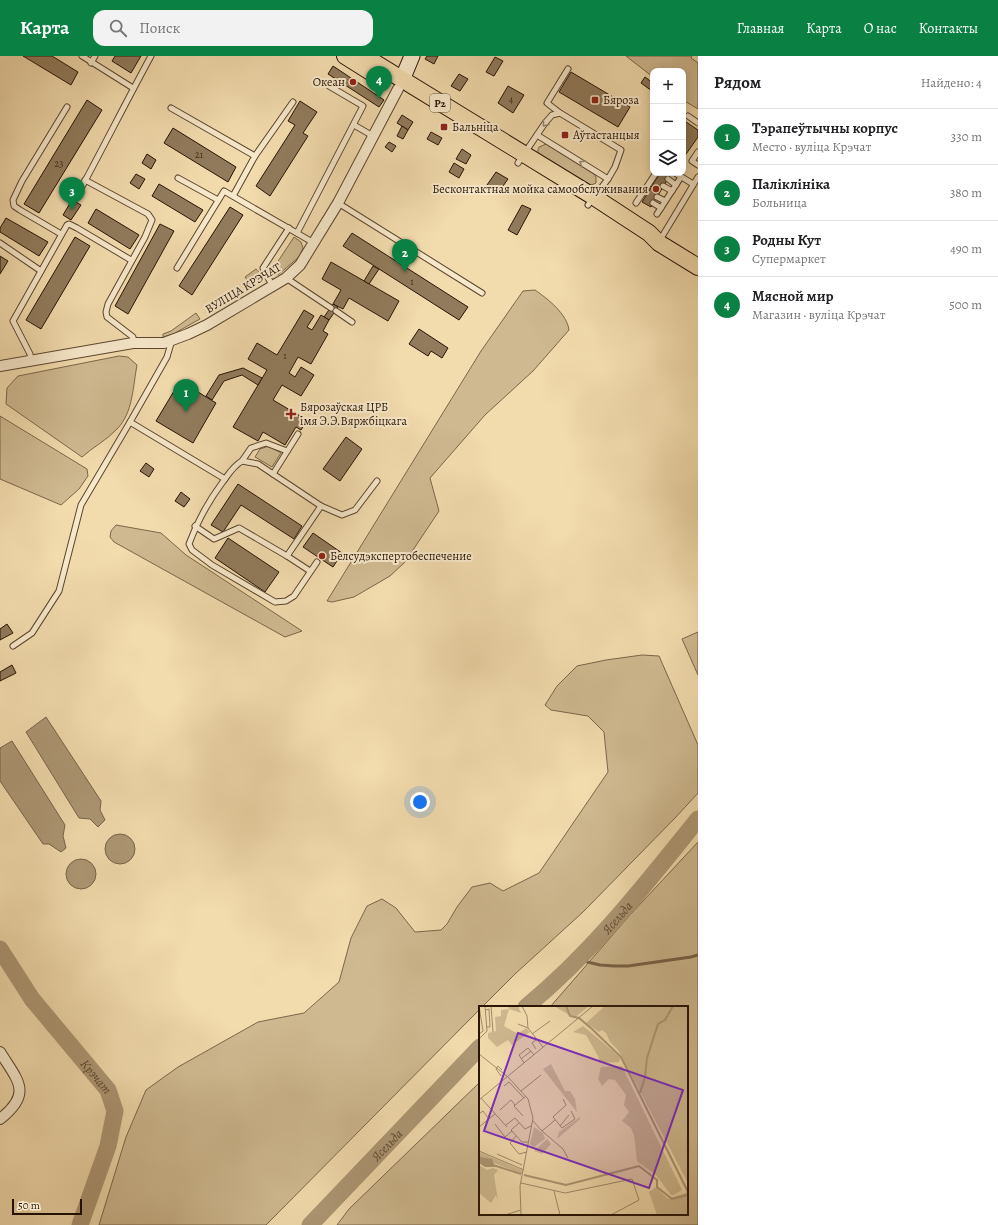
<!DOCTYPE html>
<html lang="ru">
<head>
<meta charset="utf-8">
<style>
  body { margin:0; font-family:Alegreya,serif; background:#f2f2f2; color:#202124 }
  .controls { position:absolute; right:12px; top:12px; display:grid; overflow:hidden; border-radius:8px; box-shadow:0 2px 10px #0003 }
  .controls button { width:36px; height:36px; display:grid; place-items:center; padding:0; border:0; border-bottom:1px solid #e0e0e0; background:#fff; color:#202124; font:20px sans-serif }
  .scale { position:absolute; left:12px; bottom:10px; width:70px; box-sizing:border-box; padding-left:4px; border:2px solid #271305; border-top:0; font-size:11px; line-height:14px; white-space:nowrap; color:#271305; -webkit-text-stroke:3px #f7e8ca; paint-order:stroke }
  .you { position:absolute; left:420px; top:746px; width:14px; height:14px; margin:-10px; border:3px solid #fff; border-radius:50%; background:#1a73e8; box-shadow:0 0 0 6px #1a73e833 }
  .badge { display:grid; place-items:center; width:26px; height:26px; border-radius:50%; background:#0b8043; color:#fff; font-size:13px; font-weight:700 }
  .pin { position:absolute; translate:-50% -33px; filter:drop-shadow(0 1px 2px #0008) }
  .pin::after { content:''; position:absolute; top:21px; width:14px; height:12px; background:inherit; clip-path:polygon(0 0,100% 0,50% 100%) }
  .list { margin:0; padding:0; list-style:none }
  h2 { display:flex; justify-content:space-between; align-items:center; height:52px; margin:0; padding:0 16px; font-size:17px }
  h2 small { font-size:13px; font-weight:400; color:#757577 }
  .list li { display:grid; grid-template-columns:26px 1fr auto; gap:12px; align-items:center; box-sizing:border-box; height:56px; padding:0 16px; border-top:1px solid #e0e0e0 }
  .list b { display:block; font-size:15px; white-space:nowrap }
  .list p { margin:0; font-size:13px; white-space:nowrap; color:#757577 }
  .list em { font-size:13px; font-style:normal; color:#757577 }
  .icon { flex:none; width:22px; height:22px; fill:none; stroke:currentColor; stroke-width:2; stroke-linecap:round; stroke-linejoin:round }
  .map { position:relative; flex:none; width:698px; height:1169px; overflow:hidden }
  header { display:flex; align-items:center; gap:24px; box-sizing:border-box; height:56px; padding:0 20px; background:#0b8043; color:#fff }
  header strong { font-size:19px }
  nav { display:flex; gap:22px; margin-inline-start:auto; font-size:14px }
  .search { width:280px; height:36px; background:#f2f2f2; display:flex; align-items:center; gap:10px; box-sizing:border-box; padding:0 14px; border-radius:12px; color:#757577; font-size:15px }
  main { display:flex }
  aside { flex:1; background:#fff }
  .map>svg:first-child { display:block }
</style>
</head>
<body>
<header>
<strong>Карта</strong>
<div class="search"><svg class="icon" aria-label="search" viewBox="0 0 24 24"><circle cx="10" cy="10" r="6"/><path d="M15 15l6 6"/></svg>Поиск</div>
<nav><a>Главная</a><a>Карта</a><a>О нас</a><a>Контакты</a></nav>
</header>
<main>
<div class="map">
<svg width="698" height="1169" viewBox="0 0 698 1169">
  <rect width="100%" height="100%" fill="#f2dbad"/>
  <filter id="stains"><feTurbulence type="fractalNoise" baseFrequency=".005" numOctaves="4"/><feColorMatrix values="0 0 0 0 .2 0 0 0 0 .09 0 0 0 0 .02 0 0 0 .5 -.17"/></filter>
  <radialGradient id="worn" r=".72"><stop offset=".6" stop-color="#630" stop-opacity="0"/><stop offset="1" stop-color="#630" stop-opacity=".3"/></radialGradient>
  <g fill="#cfb990" stroke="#7b664a">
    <path d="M626,0H692L691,2L698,7V53L683,44V15H653V21Z"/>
    <path d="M546,88L594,118L596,121V127L587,131L539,102C538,98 537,95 539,91Z"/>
    <path d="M294,181L301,186L303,192L299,201L279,218L275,219L271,216Z"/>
    <path d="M256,213C260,217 264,221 261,227L254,229L250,228L245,221Z"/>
    <path d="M535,234C548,243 567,258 569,274L533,315L485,359L430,422L439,455L405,506L390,520L354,541L332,546L327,545L481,295L523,235Z"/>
    <path d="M196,257L200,263L175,277L163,281V278L171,275Z"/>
    <path d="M119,300L128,301L137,309C133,330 133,357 117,373C107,384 93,391 82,401L6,348L7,332L18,320Z"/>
    <path d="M0,360L87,413L88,420L79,433L61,449L0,423Z"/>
    <path d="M269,390L281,397L272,411L255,401L260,393Z"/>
    <path d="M116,469L161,477L186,499L302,575L285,581L114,486L110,481L111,475Z"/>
    <path d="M698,576V619L682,583Z"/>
    <path d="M642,599L659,600L698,689V737L676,761L583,856L515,918L482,951H480V953L266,1169H99L126,1081L146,1034L178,1011L258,966L304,957L339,926L351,882L367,850L382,843L396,852L415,876L441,874L447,868L457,851L472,831L490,827L503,835L539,817L608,716L604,676L588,660L551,654L545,649L557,630L577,610L606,604Z"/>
    <path d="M698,786V1169H337L349,1153L480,1026V1158H687V951H550L630,859Z"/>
  </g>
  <g fill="#ad9774" stroke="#776248">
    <path d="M46,661L101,745L100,754L105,764L98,771L90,763L79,762L26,676Z"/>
    <path d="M12,685L65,769L63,780L66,792L61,796L49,788H43L0,725V692Z"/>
    <circle cx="120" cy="793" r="15"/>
    <circle cx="81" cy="818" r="15"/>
  </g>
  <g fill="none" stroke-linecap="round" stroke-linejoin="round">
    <path stroke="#776248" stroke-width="3" d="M579,904L600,909L614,910H628L691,901L698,899"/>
    <g stroke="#ad9774" stroke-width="17">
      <path id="s1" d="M0,893L32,943L108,1034L115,1055L108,1090L80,1169"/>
      <path id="s2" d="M526,951C593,896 644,830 698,763"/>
      <path id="s3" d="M310,1169L480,991"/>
    </g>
  </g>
  <g fill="#917b5c" stroke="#271305">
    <path d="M23,0H52L78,16L71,29Z"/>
    <path d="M115,0H141L131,17L112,5Z"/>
    <path d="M427,0H438L434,8L425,3Z"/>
    <path d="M495,1L503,5L494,20L486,16Z"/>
    <path d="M333,10L384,44L379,51L328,18Z"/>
    <path d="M571,16L630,51L618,71L559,36Z"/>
    <path d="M459,18L468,23L460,35L451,30Z"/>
    <path d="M645,21L653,27L652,35L641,27Z"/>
    <path d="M508,30L524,39L513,57L498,47Z"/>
    <path d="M87,44L102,54L39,157L24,148Z"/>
    <path d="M300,45L317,56L303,77L308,80L270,140L256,130L295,69L288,65Z"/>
    <path d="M402,59L413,66L408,74L397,67Z"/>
    <path d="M683,64L698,74V81L684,101L683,100Z"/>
    <path d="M402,70L408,74L403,83L397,80Z"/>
    <path d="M173,72L236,111L228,126L164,87Z"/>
    <path d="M431,76L442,82L438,89L427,83Z"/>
    <path d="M389,86L396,90L392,96L385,91Z"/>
    <path d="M462,93L471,99L466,108L456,103Z"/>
    <path d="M147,98L156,104L151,113L142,107Z"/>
    <path d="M454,107L464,113L459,122L449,116Z"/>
    <path d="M496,116L508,123L498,137L487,129Z"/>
    <path d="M660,117L669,121L651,151L642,146Z"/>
    <path d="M136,118L145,123L139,133L130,127Z"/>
    <path d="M159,128L203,154L195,166L152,140Z"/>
    <path d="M72,144L81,149L71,164L63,159Z"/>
    <path d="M522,149L531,153L517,179L508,174Z"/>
    <path d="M230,151L243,159L192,239L179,230Z"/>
    <path d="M96,153L139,179L130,193L88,167Z"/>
    <path d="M6,162L48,186L39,200L0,176V172Z"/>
    <path d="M160,168L174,175L128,258L115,250Z"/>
    <path d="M352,177L468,251L459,264L343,190Z"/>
    <path d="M75,181L90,190L41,273L26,264Z"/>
    <path d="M0,200L8,205L0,218Z"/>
    <path d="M331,206L399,245L388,265L349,242L343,253L333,248L341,234L322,223Z"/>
    <path d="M373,210L379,213L369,228L364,225Z"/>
    <path d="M333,248L338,251L329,264L324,261Z"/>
    <path d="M304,254L314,260L307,271L312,274L321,259L329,264L323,275L328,278L311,308L298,301L289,317L295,321L301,311L314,319L301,340L282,329L273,344L307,364L301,374L296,371L285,389L263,376L258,385L233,371L267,314L248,303L257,287L277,299Z"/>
    <path d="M419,273L448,292L442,302L431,295L428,300L409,288Z"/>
    <path d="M243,312L262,322L258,329L242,319L224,325L212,344L206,340L219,319Z"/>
    <path d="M180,325L216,347L193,387L156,365Z"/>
    <path d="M346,381L362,393L340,425L323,413Z"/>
    <path d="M146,407L154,413L149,421L140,415Z"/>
    <path d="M238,428L302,470L294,483L241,449L223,476L211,469Z"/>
    <path d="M181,436L190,443L184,451L175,445Z"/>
    <path d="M313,477L342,497L333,511L303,491Z"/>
    <path d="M228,482L279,516L265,536L215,502Z"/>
    <path d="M7,568L13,577L0,584V573Z"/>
    <path d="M12,609L16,617L0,625V616Z"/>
  </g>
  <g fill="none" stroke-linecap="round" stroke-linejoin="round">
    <g stroke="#5a452f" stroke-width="7">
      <g id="lane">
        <path d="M82,0L133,32"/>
        <path d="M91,7L95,0"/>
        <path d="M171,52L255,100L233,140"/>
        <path d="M560,57L547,47L568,13"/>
        <path d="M688,60L698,67"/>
        <path d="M354,69L373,80"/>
        <path d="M537,79L608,123"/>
        <path d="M698,96L692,105L698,109"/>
        <path d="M255,100L293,46"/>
        <path d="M518,107L545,67L552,59L560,57L621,94L615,111L608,123L588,149"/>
        <path d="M675,117L693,128"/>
        <path d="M178,122L218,144"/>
        <path d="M668,123L676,129"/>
        <path d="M85,124L148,158L152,164L145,181L108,248L106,256L107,261L133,281V287"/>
        <path d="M663,130L672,135"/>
        <path d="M78,138C103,92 126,46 151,0"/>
        <path d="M657,141L665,145"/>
        <path d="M338,147L482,237"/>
        <path d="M636,147L656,117"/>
        <path d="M653,147L661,152"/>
        <path d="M657,158L681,121"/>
        <path d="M297,177L363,50L329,30"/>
        <path d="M61,178L20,154L14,150L13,144L22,125L67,51"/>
        <path d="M660,184L698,121"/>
        <path d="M0,187L41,215"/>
        <path d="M177,212L224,135L314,187"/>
        <path d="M286,222L331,252"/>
        <path d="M272,229L263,212L289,172"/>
        <path d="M336,255L352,266"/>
        <path d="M172,284L167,301L130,366L225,423"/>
        <path d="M31,304L30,298L13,265L67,169L69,168L77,172L131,204"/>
        <path d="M242,405L251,392L266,387L287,395"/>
        <path d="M273,418L298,378"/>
        <path d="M195,470L214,483L239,472L287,500"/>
        <path d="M317,506L294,540L286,545L275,546L212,509L192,494L189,488C197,466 208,446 222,427C228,419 233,410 242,405L258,408L321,450L342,459L355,454L377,425"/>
        <path d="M310,515L287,500L321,450"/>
        <path d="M13,590L32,577L59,535L81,449L130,366"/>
      </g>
    </g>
    <g stroke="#5a452f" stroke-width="12">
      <g id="street">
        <path d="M0,310L133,287H164L188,278L207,269L286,222L300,209L338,147L398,33"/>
        <path d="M0,996C18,1025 33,1037 0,1063"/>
      </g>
    </g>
    <g stroke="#271305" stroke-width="17">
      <path id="secondary" d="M402,24L412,0"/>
    </g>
    <g stroke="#271305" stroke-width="18">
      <g id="primary">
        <path d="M345,0L372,17"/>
        <path d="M364,0L594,141L649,177L659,187L698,211"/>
      </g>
    </g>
    <use href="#lane" stroke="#f7e8ca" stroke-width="5"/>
    <use href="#street" stroke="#f7e8ca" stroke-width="10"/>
    <use href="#secondary" stroke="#f7e8ca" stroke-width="15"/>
    <use href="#primary" stroke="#f2dbad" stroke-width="16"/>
  </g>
  <defs><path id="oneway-chevron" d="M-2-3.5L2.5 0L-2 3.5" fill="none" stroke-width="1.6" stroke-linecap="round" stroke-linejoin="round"/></defs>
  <g stroke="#998871">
    <use href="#oneway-chevron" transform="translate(545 68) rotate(127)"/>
    <use href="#oneway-chevron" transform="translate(582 107) rotate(-148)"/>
  </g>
  <g fill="#8f2418" stroke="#f7e8ca" stroke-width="1.5">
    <circle cx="353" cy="26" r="4"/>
    <rect x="591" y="40" width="8" height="8" rx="2"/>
    <rect x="440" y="67" width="8" height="8" rx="2"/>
    <rect x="561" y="75" width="8" height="8" rx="2"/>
    <circle cx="656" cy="133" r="4"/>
    <path d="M289 352h4v4h4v4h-4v4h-4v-4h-4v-4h4z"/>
    <circle cx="322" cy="500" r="4"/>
  </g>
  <g text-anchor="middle" stroke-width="4" stroke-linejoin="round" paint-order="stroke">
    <g font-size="10" fill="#422d1b">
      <text x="511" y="47">4</text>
      <text x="199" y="102">21</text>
      <text x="59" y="111">23</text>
      <text x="412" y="229">1</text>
      <text x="285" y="303">1</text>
    </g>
    <rect fill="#f7e8ca" stroke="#655340" stroke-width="1" x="430" y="38" width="20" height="18" rx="3"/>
    <g font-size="11" font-weight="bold" fill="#271305">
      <text x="440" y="51">Р2</text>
    </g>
    <g font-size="12" fill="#271305" stroke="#f7e8ca" text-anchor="start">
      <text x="345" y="30" text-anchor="end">Океан</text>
      <text x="603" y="48">Бяроза</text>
      <text x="452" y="75">Бальніца</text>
      <text x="573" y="83">Аўтастанцыя</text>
      <text x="648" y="137" text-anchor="end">Бесконтактная мойка самообслуживания</text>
      <text x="300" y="355">Бярозаўская ЦРБ<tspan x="300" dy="14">імя Э.Э.Вяржбіцкага</tspan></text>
      <text x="330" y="504">Белсудэкспертобеспечение</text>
    </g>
    <g font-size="12" fill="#271305" stroke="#f7e8ca">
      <text transform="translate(243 232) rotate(-31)" y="4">ВУЛІЦА КРЭЧАТ</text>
    </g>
    <g font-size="13" font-style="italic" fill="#5d4831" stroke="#f7e8ca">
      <text dy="5" stroke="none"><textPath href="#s2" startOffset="128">Ясельда</textPath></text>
      <text dy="5" stroke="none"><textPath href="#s1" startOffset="160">Крэчат</textPath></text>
      <text dy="5" stroke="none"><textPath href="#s3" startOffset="111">Ясельда</textPath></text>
    </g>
  </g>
  <g transform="translate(479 950)">
    <rect width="209" height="209" fill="#f2dbad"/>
    <path d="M29,0H39L42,7L30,3L25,20L39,28L47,22L51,26L33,39L29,34L18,41L9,32V27L17,25L16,11L22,10V4L30,3ZM75,0H110L95,12ZM126,0H209V177L139,44L131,36L127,27L123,24L120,26L107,17ZM104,20L134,45L141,52L140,56L121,57L119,50L107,29L94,26ZM72,58L86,85H91L96,93L98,106L64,63ZM143,60L203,184L195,189H192L177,169L158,155L155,129L152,122L143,115L150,106L145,99L147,89L136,74L130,73L123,80L119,73L122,61ZM101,111V113L78,133L80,126ZM55,121L64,127L66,133L55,141L51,138ZM68,133L72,138L63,148L55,145ZM0,146L43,164V168L0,151ZM0,159L8,164L14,162L19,164L15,169L19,195L17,189L12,197L0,187ZM177,181L189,193L209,186V209H178L170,186Z" fill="#cfb990"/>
    <path d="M0,151L13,153L16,161H6L0,157Z" fill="#ad9774"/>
    <path fill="none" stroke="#ad9774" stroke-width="2" d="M87,0L91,10L100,12L113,23L142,51L209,186M161,87L166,71L168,52L179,18L186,14L194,0M14,159L42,168M45,169L87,179L160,160L178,174V181L193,193L209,189"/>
    <path fill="none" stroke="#a18b6a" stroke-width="1" d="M0,0L4,25L0,28M12,0L14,26M43,0L48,10L49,22M7,4L10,3L11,21H8M39,18L49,22L64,41M53,28L71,15M0,33L8,25L6,0M57,43L53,37L57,34M0,48L29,71M42,53L52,45M45,57L40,49L49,42L55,49M22,70L17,63L19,60L23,64M29,71L49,93L54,112L41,180L42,209M25,80L30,76L45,92M42,85L62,69M2,92L28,121M84,93L87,99L74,111L83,122L96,113L92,105M0,94L114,0M21,104L32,94L36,99M0,108L4,105L10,113M44,110L35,100L47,90M54,115L63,125L76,114M40,117L32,124L43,136H50M16,118L26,131L33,125M27,119L36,112L46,123L52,120M81,120L90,109M0,121L16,108M63,125L84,143L89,152M37,130L31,137L40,148L48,146M0,145L45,164M18,148L43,159M42,177L86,187L153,173L160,194L132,209M75,185L81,209M26,209L42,204"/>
    <path fill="#7b2cbf" fill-opacity="0.15" stroke="#7b2cbf" stroke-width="2" d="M39,27L204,84L170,182L5,125Z"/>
    <rect width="209" height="209" fill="none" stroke="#271305" stroke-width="2"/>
  </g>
  <rect width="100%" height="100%" filter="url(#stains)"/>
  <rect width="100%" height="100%" fill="url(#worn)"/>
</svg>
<div class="controls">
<button>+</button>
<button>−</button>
<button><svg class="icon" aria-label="layers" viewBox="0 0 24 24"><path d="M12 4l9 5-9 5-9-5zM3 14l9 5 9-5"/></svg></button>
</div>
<div class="scale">50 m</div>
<div class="you"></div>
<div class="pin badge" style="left:186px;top:356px">1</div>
<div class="pin badge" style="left:405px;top:216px">2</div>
<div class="pin badge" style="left:72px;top:154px">3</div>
<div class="pin badge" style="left:379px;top:43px">4</div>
</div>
<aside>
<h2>Рядом<small>Найдено: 4</small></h2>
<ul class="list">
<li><span class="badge">1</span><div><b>Тэрапеўтычны корпус</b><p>Место · вуліца Крэчат</p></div><em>330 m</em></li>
<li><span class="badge">2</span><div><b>Паліклініка</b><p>Больница</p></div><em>380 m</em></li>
<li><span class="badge">3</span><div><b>Родны Кут</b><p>Супермаркет</p></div><em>490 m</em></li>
<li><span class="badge">4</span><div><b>Мясной мир</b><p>Магазин · вуліца Крэчат</p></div><em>500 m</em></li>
</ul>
</aside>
</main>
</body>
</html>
